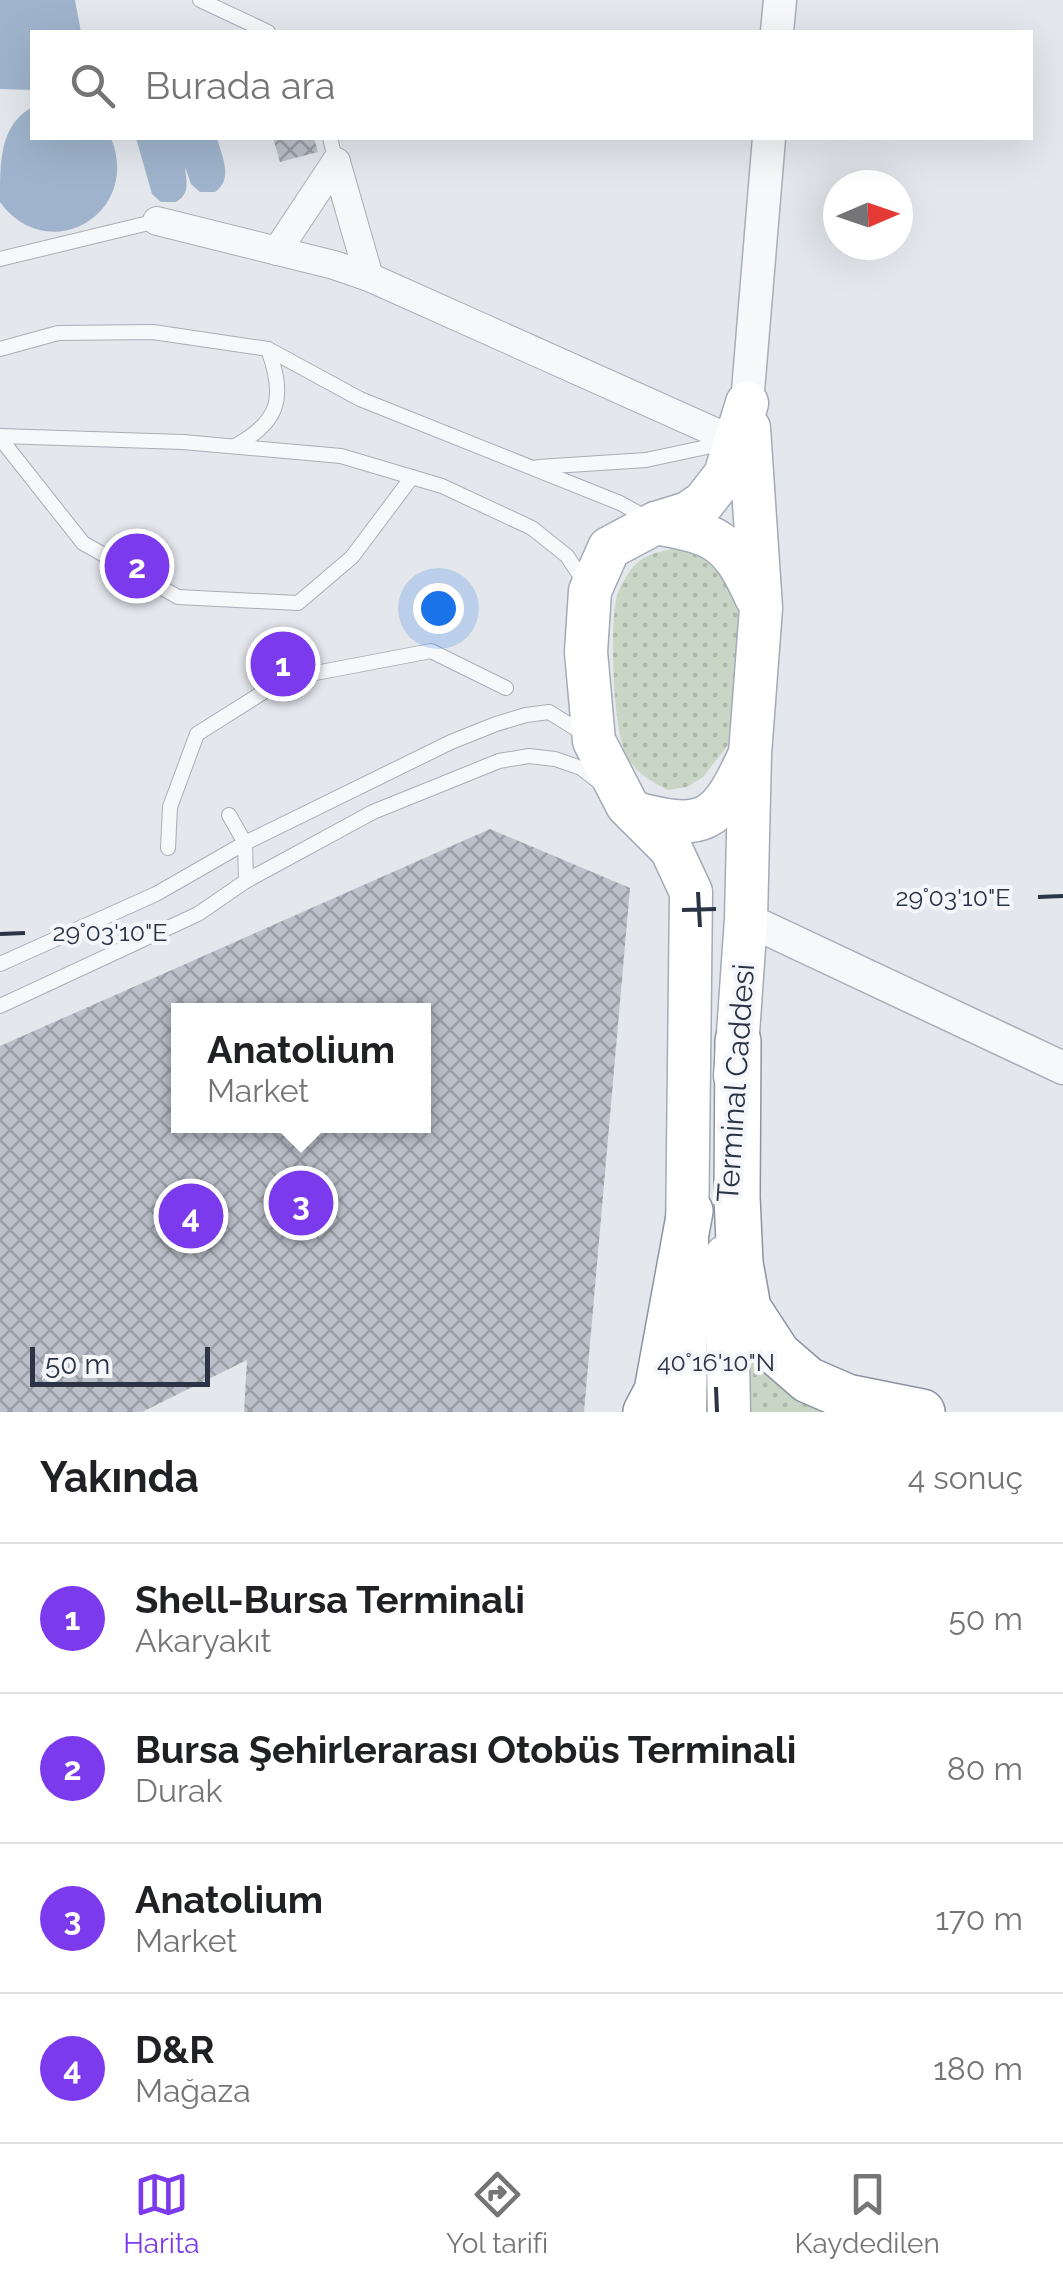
<!DOCTYPE html>
<html lang="tr">
<head>
<meta charset="utf-8">
<style>
  body { margin:0; font-family:Raleway,sans-serif; background:#f2f2f2; color:#202124 }
  .compass { position:absolute; left:823px; top:170px; width:90px; height:90px; border-radius:50%; background:#fff; box-shadow:0 10px 40px #0002; rotate:88deg }
  .scale { position:absolute; left:30px; bottom:25px; width:180px; box-sizing:border-box; padding-left:10px; border:5px solid #2b3445; border-top:0; font-size:28px; line-height:35px; white-space:nowrap; color:#2b3445; -webkit-text-stroke:8px #f4f6f9; paint-order:stroke }
  .you { position:absolute; left:438px; top:608px; width:35px; height:35px; margin:-25px; border:8px solid #fff; border-radius:50%; background:#1a73e8; box-shadow:0 0 0 15px #1a73e833 }
  .badge { display:grid; place-items:center; width:65px; height:65px; border-radius:50%; background:#7c3aed; color:#fff; font-size:32px; font-weight:700 }
  .pin { position:absolute; translate:-50% -50%; border:5px solid #fff; box-shadow:0 2px 10px #0006 }
  .popup { position:absolute; left:171px; top:1003px; width:260px; height:130px; box-sizing:border-box; display:grid; place-content:center; border-radius:0px; background:#fff; filter:drop-shadow(0 2px 8px #0005); font-size:32px; white-space:nowrap; color:#757577 }
  .popup b { font-size:38px; color:#202124 }
  .popup::after { content:''; position:absolute; left:50%; top:100%; margin-left:-20px; border:20px solid transparent; border-top-color:#fff }
  .list { margin:0; padding:0; list-style:none }
  h2 { display:flex; justify-content:space-between; align-items:center; height:130px; margin:0; padding:0 40px; font-size:42px }
  h2 small { font-size:32px; font-weight:400; color:#757577 }
  .list li { display:grid; grid-template-columns:65px 1fr auto; gap:30px; align-items:center; box-sizing:border-box; height:150px; padding:0 40px; border-top:2px solid #e0e0e0 }
  .list b { display:block; font-size:38px; white-space:nowrap }
  .list p { margin:0; font-size:32px; white-space:nowrap; color:#757577 }
  .list em { font-size:32px; font-style:normal; color:#757577 }
  .icon { flex:none; width:55px; height:55px; fill:none; stroke:currentColor; stroke-width:2; stroke-linecap:round; stroke-linejoin:round }
  .map { position:relative; flex:none; width:1063px; height:1412px; overflow:hidden }
  .search { position:absolute; background:#fff; box-shadow:0 10px 40px #0002; left:30px; right:30px; top:30px; height:110px; display:flex; align-items:center; gap:25px; box-sizing:border-box; padding:0 35px; border-radius:0px; color:#757577; font-size:38px }
  .sheet { height:730px; background:#fff }
  nav { display:flex; justify-content:space-around; align-items:center; box-sizing:border-box; height:140px; border-top:2px solid #e0e0e0; background:#fff; font-size:28px; color:#757577 }
  nav a { display:grid; justify-items:center; gap:5px }
  nav .on { color:#7c3aed }
  .map>svg:first-child { display:block }
</style>
</head>
<body>
<div class="map">
<svg width="1063" height="1412" viewBox="0 0 1063 1412">
  <defs>
    <pattern id="grass-dots" width="8" height="8" patternUnits="userSpaceOnUse" patternTransform="scale(2.5)"><rect width="8" height="8" fill="#c9d6c5"/><path d="M2 2h.1M6 6h.1" fill="none" stroke="#adb8ab" stroke-width="1.8" stroke-linecap="round"/></pattern>
    <pattern id="building-cross-hatch" width="8" height="8" patternUnits="userSpaceOnUse" patternTransform="scale(2.5)"><rect width="8" height="8" fill="#bbc0ca"/><path d="M0 0l8 8M0 8l8-8" fill="none" stroke="#989da6"/></pattern>
  </defs>
  <rect width="100%" height="100%" fill="#e4e7ec"/>
  <g fill="url(#grass-dots)">
    <path d="M672,549L698,553L722,566L742,604L728,745L703,777L687,787L668,790C652,782 636,773 627,757C613,734 609,623 617,596C620,586 629,570 637,563C646,554 659,552 672,549Z"/>
    <path d="M742,1326L838,1412H743Z"/>
  </g>
  <g fill="#9fb4cc">
    <path d="M0,0H75L81,32H32V90L0,89Z"/>
    <path d="M32,107V138H111C142,214 48,268 0,202C0,159 0,126 32,107Z"/>
    <path d="M136,138H217C222,157 234,179 215,192H200L191,184L185,167C186,181 191,193 176,202H161L152,194Z"/>
  </g>
  <g fill="url(#building-cross-hatch)" fill-rule="evenodd">
    <path d="M273,138H314L318,152L280,162Z"/>
    <path d="M490,829L630,888L584,1412H244L247,1360L142,1412H0V1046ZM178,1010H424V1126H178Z"/>
  </g>
  <g fill="none" stroke-linecap="round" stroke-linejoin="round">
    <g stroke="#a9aeb7" stroke-width="16">
      <g id="service">
        <path d="M200,0L268,32"/>
        <path d="M330,138L336,162"/>
        <path d="M0,259L157,221"/>
        <path d="M0,349L58,333L153,332L268,349L360,399L620,503L647,518"/>
        <path d="M0,436L183,442L341,456L442,486L532,528L567,556L585,583"/>
        <path d="M0,438L83,543L178,597L298,603L352,557L412,477"/>
        <path d="M235,446C281,421 285,396 268,349"/>
        <path d="M538,467L646,460L730,442"/>
        <path d="M229,815L245,843L246,881"/>
        <path d="M168,848L170,807L197,734L284,679L431,651L506,688"/>
        <path d="M0,964L156,894L245,843L451,742L496,724L526,715L549,712L586,735"/>
        <path d="M0,1006L198,914L246,881L373,812L499,761L529,756L555,759L581,768L599,782"/>
      </g>
    </g>
    <g stroke="#a9aeb7" stroke-width="30">
      <g id="minor">
        <path d="M336,162L369,277"/>
        <path d="M157,221L334,265L369,277L735,441"/>
        <path d="M277,251L336,162"/>
      </g>
    </g>
    <g stroke="#a9aeb7" stroke-width="35">
      <g id="tertiary">
        <path d="M777,32L780,0"/>
        <path d="M747,403L769,138"/>
        <path d="M746,919L1063,1068"/>
      </g>
    </g>
    <g stroke="#a3abb8" stroke-width="45">
      <g id="primary">
        <path d="M656,523C717,534 730,540 756,597"/>
        <path d="M635,813C703,831 718,823 747,760"/>
        <path d="M735,1076L746,919L750,754L761,608L749,428"/>
        <path d="M726,1256L729,1412"/>
        <path d="M685,1412L691,892L671,849L627,805L594,741L586,652L590,591L609,548L656,523L688,513L704,502L725,475L747,403"/>
      </g>
    </g>
    <g stroke="#8b94a3" stroke-width="48">
      <g id="trunk">
        <path d="M738,1041L737,1197L740,1263L748,1308L778,1354L808,1380L847,1397L922,1412"/>
        <path d="M646,1412L657,1391L690,1211"/>
      </g>
    </g>
    <use href="#service" stroke="#f7f8fa" stroke-width="14"/>
    <use href="#minor" stroke="#f7f8fa" stroke-width="28"/>
    <use href="#tertiary" stroke="#f7f8fa" stroke-width="32"/>
    <use href="#primary" stroke="#fff" stroke-width="42"/>
    <use href="#trunk" stroke="#fff" stroke-width="45"/>
  </g>
  <path fill="none" stroke="#2b3445" stroke-width="4" d="M698,892L700,927M1038,897L1063,896M682,910L716,909M0,934L25,933M716,1387L717,1412"/>
  <g text-anchor="middle" stroke-width="8" stroke-linejoin="round" paint-order="stroke">
    <g font-size="30" fill="#2b3445" stroke="#f4f6f9">
      <text transform="translate(736 1083) rotate(-86)" y="10">Terminal Caddesi</text>
    </g>
  </g>
  <g font-size="25" text-anchor="middle" fill="#2b3445" stroke="#f4f6f9" stroke-width="8" stroke-linejoin="round" paint-order="stroke">
    <text x="953" y="906">29°03'10"E</text>
    <text x="110" y="941">29°03'10"E</text>
    <text x="716" y="1371">40°16'10"N</text>
  </g>
</svg>
<svg class="compass" viewBox="-18 -18 36 36"><path d="M0-13l5 13h-10z" fill="#e53935"/><path d="M0 13l5-13h-10z" fill="#757577"/></svg>
<div class="scale">50 m</div>
<div class="you"></div>
<div class="pin badge" style="left:283px;top:664px">1</div>
<div class="pin badge" style="left:137px;top:566px">2</div>
<div class="pin badge" style="left:301px;top:1203px">3</div>
<div class="popup"><b>Anatolium</b>Market</div>
<div class="pin badge" style="left:191px;top:1216px">4</div>
<div class="search"><svg class="icon" aria-label="search" viewBox="0 0 24 24"><circle cx="10" cy="10" r="6"/><path d="M15 15l6 6"/></svg>Burada ara</div>
</div>
<section class="sheet">
<h2>Yakında<small>4 sonuç</small></h2>
<ul class="list">
<li><span class="badge">1</span><div><b>Shell-Bursa Terminali</b><p>Akaryakıt</p></div><em>50 m</em></li>
<li><span class="badge">2</span><div><b>Bursa Şehirlerarası Otobüs Terminali</b><p>Durak</p></div><em>80 m</em></li>
<li><span class="badge">3</span><div><b>Anatolium</b><p>Market</p></div><em>170 m</em></li>
<li><span class="badge">4</span><div><b>D&amp;R</b><p>Mağaza</p></div><em>180 m</em></li>
</ul>
</section>
<nav>
<a class="on"><svg class="icon" aria-label="map" viewBox="0 0 24 24"><path d="M3 6l6-2 6 2 6-2v14l-6 2-6-2-6 2zM9 4v14M15 6v14"/></svg>Harita</a>
<a><svg class="icon" aria-label="directions" viewBox="0 0 24 24"><path d="M12 3l9 9-9 9-9-9zM9 14v-3h6M13 9l2 2-2 2"/></svg>Yol tarifi</a>
<a><svg class="icon" aria-label="saved" viewBox="0 0 24 24"><path d="M7 4h10v16l-5-4-5 4z"/></svg>Kaydedilen</a>
</nav>
</body>
</html>
